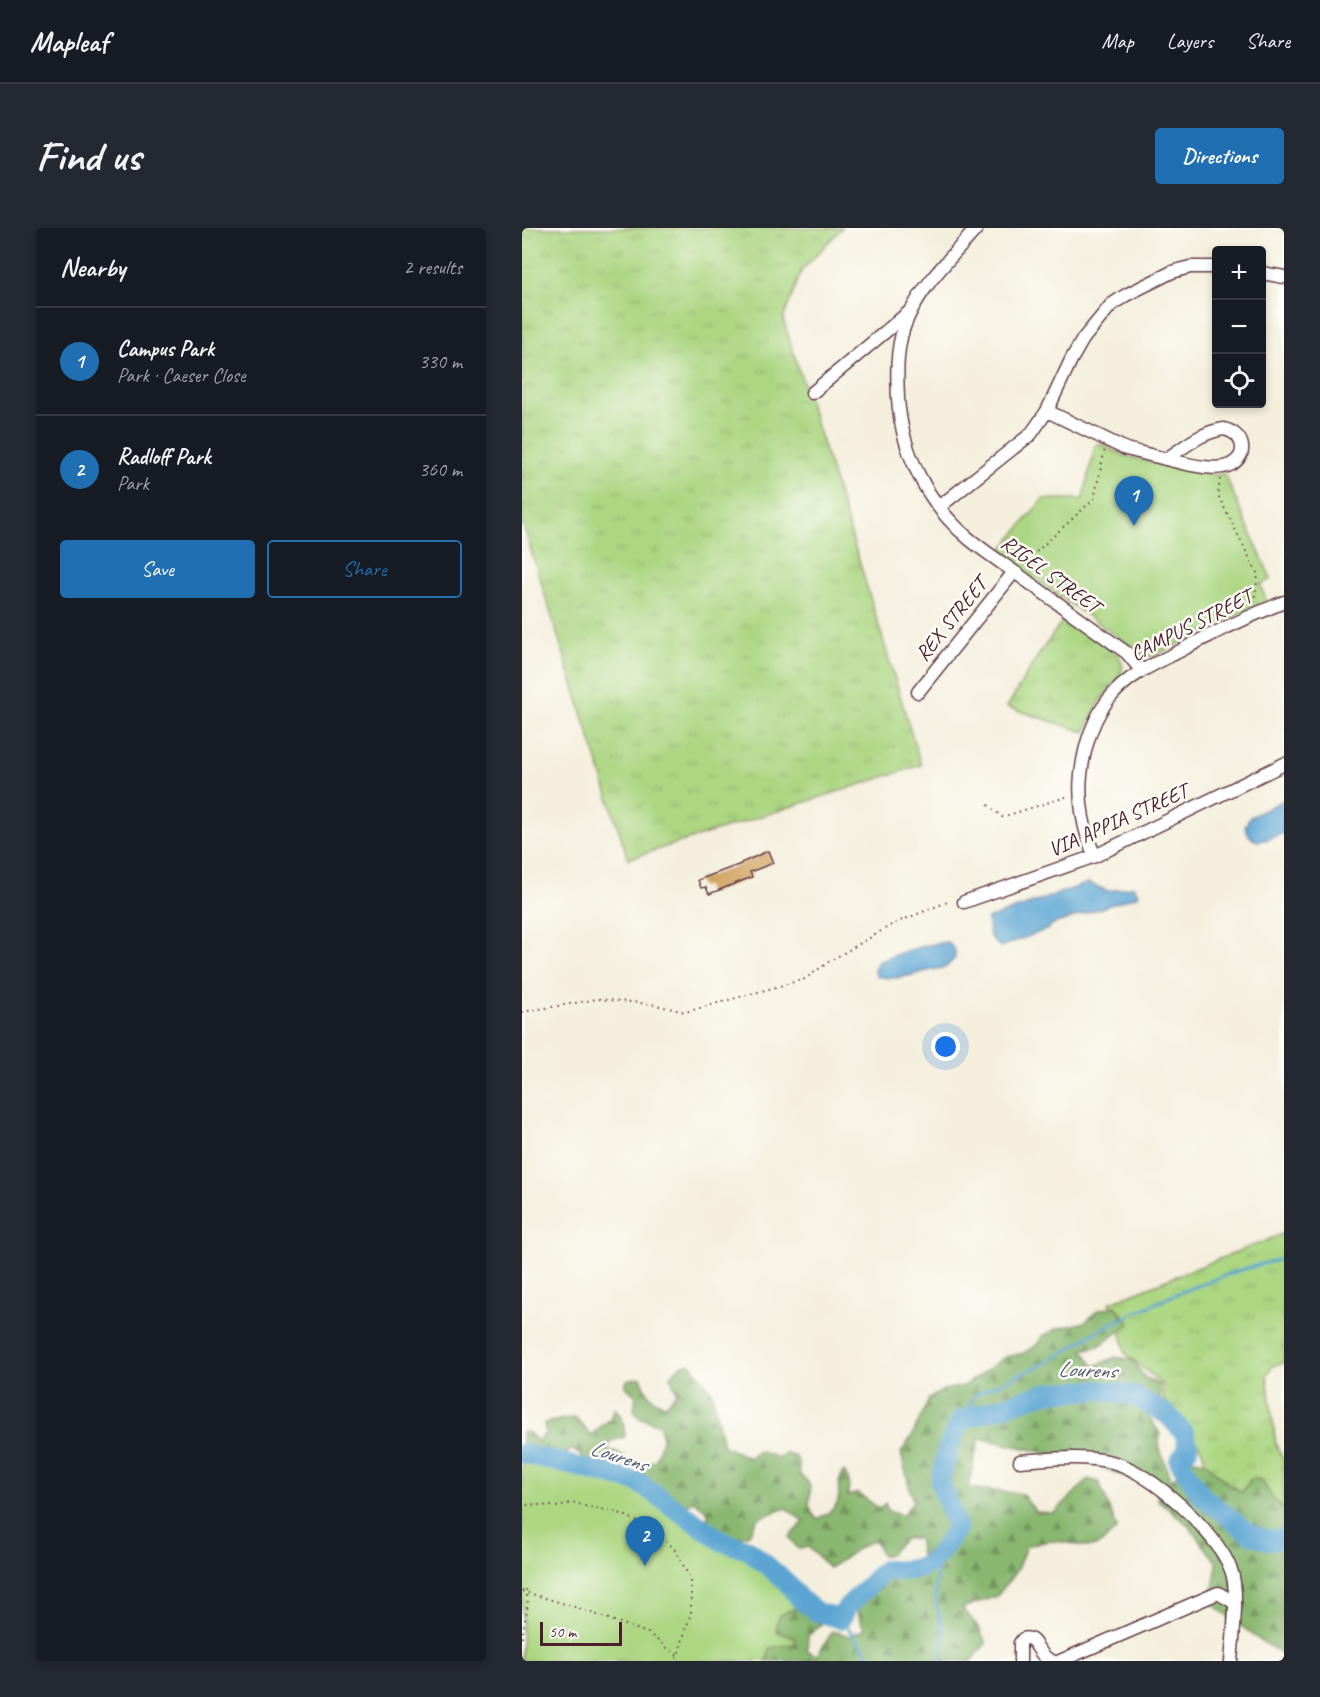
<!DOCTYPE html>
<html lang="en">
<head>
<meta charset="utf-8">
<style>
  body { margin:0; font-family:Caveat,sans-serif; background:#242831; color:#f1f3f6 }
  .controls { position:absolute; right:18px; top:18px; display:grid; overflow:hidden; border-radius:6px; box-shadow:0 3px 9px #0003 }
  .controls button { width:54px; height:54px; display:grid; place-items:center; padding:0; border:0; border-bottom:2px solid #363941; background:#171b24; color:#f1f3f6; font:30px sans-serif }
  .scale { position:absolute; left:18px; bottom:15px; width:82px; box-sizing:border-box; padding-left:6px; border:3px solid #4a1f2b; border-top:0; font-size:16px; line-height:21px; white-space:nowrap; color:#4a1f2b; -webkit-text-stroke:4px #fdfcf7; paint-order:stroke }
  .you { position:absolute; left:424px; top:819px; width:21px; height:21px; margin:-15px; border:4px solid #fff; border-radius:50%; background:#1a73e8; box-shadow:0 0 0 9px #1a73e833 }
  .badge { display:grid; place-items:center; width:39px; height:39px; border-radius:50%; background:#1f6fb2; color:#fff; font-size:20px; font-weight:700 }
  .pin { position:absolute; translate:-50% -50px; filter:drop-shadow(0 2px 3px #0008) }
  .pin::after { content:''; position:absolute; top:32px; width:21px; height:18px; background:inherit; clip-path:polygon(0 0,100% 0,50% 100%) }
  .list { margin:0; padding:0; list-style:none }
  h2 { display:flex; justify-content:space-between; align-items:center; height:78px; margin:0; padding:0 24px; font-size:26px }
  h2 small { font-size:20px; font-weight:400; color:#9ea1a6 }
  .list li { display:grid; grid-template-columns:39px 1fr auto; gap:18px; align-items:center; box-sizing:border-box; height:108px; padding:0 24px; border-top:2px solid #363941 }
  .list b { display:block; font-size:22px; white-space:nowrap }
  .list p { margin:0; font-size:20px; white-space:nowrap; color:#9ea1a6 }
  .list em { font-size:20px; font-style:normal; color:#9ea1a6 }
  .actions { display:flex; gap:12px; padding:18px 24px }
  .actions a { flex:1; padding:14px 0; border:2px solid #1f6fb2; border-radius:6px; text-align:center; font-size:21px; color:#1f6fb2 }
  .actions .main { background:#1f6fb2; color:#fff }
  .icon { flex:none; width:33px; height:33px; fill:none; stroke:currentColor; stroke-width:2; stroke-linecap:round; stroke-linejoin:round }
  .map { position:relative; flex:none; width:762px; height:1433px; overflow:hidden; border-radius:6px }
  header { display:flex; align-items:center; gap:36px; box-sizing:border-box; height:84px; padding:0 30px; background:#171b24; border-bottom:2px solid #363941 }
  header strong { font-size:28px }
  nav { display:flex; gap:33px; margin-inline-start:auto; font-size:21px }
  .intro { display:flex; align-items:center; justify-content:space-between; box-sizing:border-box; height:144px; padding:0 36px }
  h1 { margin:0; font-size:42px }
  .button { padding:15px 27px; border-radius:6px; background:#1f6fb2; color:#fff; font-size:21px; font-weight:700 }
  main { display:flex; gap:36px; padding:0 36px }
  aside { flex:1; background:#171b24; border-radius:6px; box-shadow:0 3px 9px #0003 }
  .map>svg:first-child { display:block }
</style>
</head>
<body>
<header>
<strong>Mapleaf</strong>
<nav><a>Map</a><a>Layers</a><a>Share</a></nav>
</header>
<div class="intro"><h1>Find us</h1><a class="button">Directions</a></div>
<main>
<aside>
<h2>Nearby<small>2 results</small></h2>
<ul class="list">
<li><span class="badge">1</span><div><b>Campus Park</b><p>Park · Caeser Close</p></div><em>330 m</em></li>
<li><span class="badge">2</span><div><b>Radloff Park</b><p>Park</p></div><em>360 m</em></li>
</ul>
<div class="actions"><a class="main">Save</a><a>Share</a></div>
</aside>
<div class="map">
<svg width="762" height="1433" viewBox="0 0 762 1433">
  <defs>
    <pattern id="grass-tufts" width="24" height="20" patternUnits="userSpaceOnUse" patternTransform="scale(1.5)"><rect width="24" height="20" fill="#acd682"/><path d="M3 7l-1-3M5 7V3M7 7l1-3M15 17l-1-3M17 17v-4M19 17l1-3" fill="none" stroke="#96b770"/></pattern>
    <pattern id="forest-firs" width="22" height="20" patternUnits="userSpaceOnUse" patternTransform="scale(1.5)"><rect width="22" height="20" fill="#89b770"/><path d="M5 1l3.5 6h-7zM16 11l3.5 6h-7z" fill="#72945c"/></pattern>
  </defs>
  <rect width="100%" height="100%" fill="#fdfcf7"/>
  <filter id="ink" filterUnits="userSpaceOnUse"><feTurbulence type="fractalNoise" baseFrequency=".0167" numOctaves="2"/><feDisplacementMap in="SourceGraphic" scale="12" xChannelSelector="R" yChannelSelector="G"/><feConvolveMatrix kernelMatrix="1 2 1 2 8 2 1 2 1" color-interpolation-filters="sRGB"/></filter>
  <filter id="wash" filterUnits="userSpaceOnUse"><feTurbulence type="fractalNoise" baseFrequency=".008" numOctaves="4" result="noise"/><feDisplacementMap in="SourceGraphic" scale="24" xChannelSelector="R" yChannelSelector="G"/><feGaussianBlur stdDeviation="1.35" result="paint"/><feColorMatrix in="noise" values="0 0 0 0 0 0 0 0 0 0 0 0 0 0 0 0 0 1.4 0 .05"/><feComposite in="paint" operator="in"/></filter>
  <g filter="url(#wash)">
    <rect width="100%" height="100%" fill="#f4efdd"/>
    <g fill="url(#grass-tufts)" stroke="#7b7a56" stroke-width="1.5">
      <path d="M0,0H320L280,42L261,91L325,293L399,537L106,631L0,294Z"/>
      <path d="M543,389L597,428L601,439L599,446L578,473L563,504L485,479L512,434Z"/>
      <path d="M762,1005V1135L750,1138L745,1147L754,1217L762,1233V1282L750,1269L738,1251L720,1264L706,1256L683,1234L680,1222L653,1183L641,1172V1157L604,1126L599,1106L587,1075Z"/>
    </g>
    <path fill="url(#forest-firs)" stroke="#6a6b4e" stroke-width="1.5" d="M594,1078L608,1096L577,1118L561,1122L572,1138L593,1129L611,1132L622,1149L638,1157V1170L623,1183L638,1206L637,1218L649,1253L668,1231L683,1234L706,1256L720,1264L729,1251H738L750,1269L762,1282V1427L736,1411L689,1375L695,1335L666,1297L636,1272L632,1246L611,1252L565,1234L457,1210L446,1260L500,1266L514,1284L532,1285L567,1251L577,1254L595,1300C569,1331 565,1315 532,1313C523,1313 513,1316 504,1318L495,1342L475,1368L440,1380L457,1400L464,1415L450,1433H245L247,1420L272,1409L254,1404L256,1388L273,1380L299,1396L286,1408L285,1422L295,1428L311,1403L328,1408L342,1401L333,1378L343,1362L358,1361L363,1353L393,1346L400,1334L396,1310L382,1311L367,1327L360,1328L353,1312C336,1317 323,1332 307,1340L286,1319L276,1321L267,1309L282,1294L264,1280L236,1290L227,1306L201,1314L185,1301L186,1284L172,1273L155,1282L128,1270L66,1248C64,1231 64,1229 49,1221L41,1230L0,1231V1204H6L16,1213L23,1205L22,1195L53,1189L69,1207L89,1190L93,1180L101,1191L103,1209L89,1213L86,1221L103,1228L94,1236V1242L111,1249L122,1235L134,1232L140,1211L138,1197L116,1189L112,1183L114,1168L103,1158L105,1152L119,1149C125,1164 127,1172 144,1177L155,1164L148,1149L158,1138L168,1135L190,1164L201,1218L228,1230L236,1223L257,1230L263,1225L274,1229L277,1236L278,1247C301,1262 276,1272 295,1291C332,1273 307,1265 322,1243L327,1254L326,1268L336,1265L358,1281L363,1275L366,1283L380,1288L391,1274L379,1225L390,1208L407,1171L421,1162L442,1158L483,1129L502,1125L509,1121L518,1114L519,1109L534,1101L563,1094L576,1082Z"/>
    <g fill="#acd682" stroke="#7b7a56" stroke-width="1.5">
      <path d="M577,215L603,228L694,247L702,245L749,351L738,357L745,373L632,428H623L477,325L521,271H561L573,218Z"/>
      <path d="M0,1225L116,1254L201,1314L227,1322L264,1354L278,1371L273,1380L256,1388L254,1404L272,1409L274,1415L248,1420L245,1433H0Z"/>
    </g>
    <g fill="#5ba5d3" stroke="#52627f" stroke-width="1.5">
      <path d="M762,572V605C744,611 730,622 723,598L728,589Z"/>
      <path d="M566,655L586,663L612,658L617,667L529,697L527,701L478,719L468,709L465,691Z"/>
      <path d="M426,714L433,722V730L423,740C400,741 379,755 355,748L352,742L356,734C379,724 401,716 426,714Z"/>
    </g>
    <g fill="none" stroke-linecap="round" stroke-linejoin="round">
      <g stroke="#5ba5d3" stroke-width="3">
        <path d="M439,1192L454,1166L528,1133L582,1099L654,1066L715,1043L762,1030"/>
        <path d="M416,1330C416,1345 412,1358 414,1373C418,1398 428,1407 416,1433"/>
        <path d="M319,1391L352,1433"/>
      </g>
      <path stroke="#5ba5d3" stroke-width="20" d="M0,1225L116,1254L201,1314L227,1322L264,1354L278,1371L295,1384L319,1391L325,1379L362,1342C407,1345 413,1335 435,1299L418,1255L426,1219L439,1192L527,1164L578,1162L613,1168L646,1187L663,1206L666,1221L657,1233L680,1268L728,1306L746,1312L762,1311"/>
    </g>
    <g id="blocks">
      <path fill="#ce9d56" d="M246,623L251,635L228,644L230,649L187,666L184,659L179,660L176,652L219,636V635Z"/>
    </g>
  </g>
  <g filter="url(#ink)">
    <use href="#blocks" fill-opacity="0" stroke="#643e46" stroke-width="1.5"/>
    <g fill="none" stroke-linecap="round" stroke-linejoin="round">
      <g stroke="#643e46" stroke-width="15">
        <g id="minor">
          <path d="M455,0C429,30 396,60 382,99C374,122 375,147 376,171C380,225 405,275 446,310C464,325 485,338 505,353C538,377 572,401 605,425L619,442"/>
          <path d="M740,45L762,49"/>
          <path d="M290,165L387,84"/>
          <path d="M525,183L604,221L644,231"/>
          <path d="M702,201C720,205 728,225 710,236C694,245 661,235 644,231C663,219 679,204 702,201Z"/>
          <path d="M417,279L509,206L525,183L549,132L561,111L589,77L604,67L650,44L668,39H694"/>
          <path d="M396,464L492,344"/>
          <path d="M573,628C562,605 556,573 559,547C562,518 572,485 593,464C610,446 632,436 654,425C689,406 725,389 762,374"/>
          <path d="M442,674L573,628L762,536"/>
          <path d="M498,1233C528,1231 560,1227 590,1234C628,1243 696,1305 709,1342C717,1361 711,1411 709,1433"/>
          <path d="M498,1433V1415L501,1411C515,1406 514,1428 530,1433"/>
          <path d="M538,1433L696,1365L713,1375"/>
        </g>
      </g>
      <g stroke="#643e46" stroke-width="2" stroke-dasharray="1.5 4.5" stroke-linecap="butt">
        <path d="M698,251L696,267L736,347L732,374"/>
        <path d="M501,336L572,271L583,221"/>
        <path d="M466,577L480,589L547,568"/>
        <path d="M0,784L76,771L129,776L163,784L283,751L308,733L373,695L428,673"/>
        <path d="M0,1281L7,1276L38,1279L50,1274L66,1279L95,1284L115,1293L139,1308L153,1322L169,1352V1385L154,1433"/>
        <path d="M0,1363L53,1379L126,1405L156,1428"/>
        <path d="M0,1410L6,1376L4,1361"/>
      </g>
      <use href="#minor" stroke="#fff" stroke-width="12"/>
    </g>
  </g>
  <g text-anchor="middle" stroke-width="5" stroke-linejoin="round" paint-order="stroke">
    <g font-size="21" fill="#4a1f2b" stroke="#fdfcf7">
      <text transform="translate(529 346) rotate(36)" y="7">RIGEL STREET</text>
      <text transform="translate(429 391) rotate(-51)" y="7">REX STREET</text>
      <text transform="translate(669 397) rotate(-27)" y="7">CAMPUS STREET</text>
      <text transform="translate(596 592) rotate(-24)" y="7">VIA APPIA STREET</text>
    </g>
    <g font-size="22" font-style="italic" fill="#525b77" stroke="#fdfcf7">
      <text transform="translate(565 1141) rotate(2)" y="8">Lourens</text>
      <text transform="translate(97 1227) rotate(18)" y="8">Lourens</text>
    </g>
  </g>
</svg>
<div class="controls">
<button>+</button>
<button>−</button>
<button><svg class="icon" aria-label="locate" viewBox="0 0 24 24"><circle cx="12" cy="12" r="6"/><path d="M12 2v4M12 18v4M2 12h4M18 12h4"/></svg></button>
</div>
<div class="scale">50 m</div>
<div class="you"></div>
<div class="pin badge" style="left:612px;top:298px">1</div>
<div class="pin badge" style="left:123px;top:1338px">2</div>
</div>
</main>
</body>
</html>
